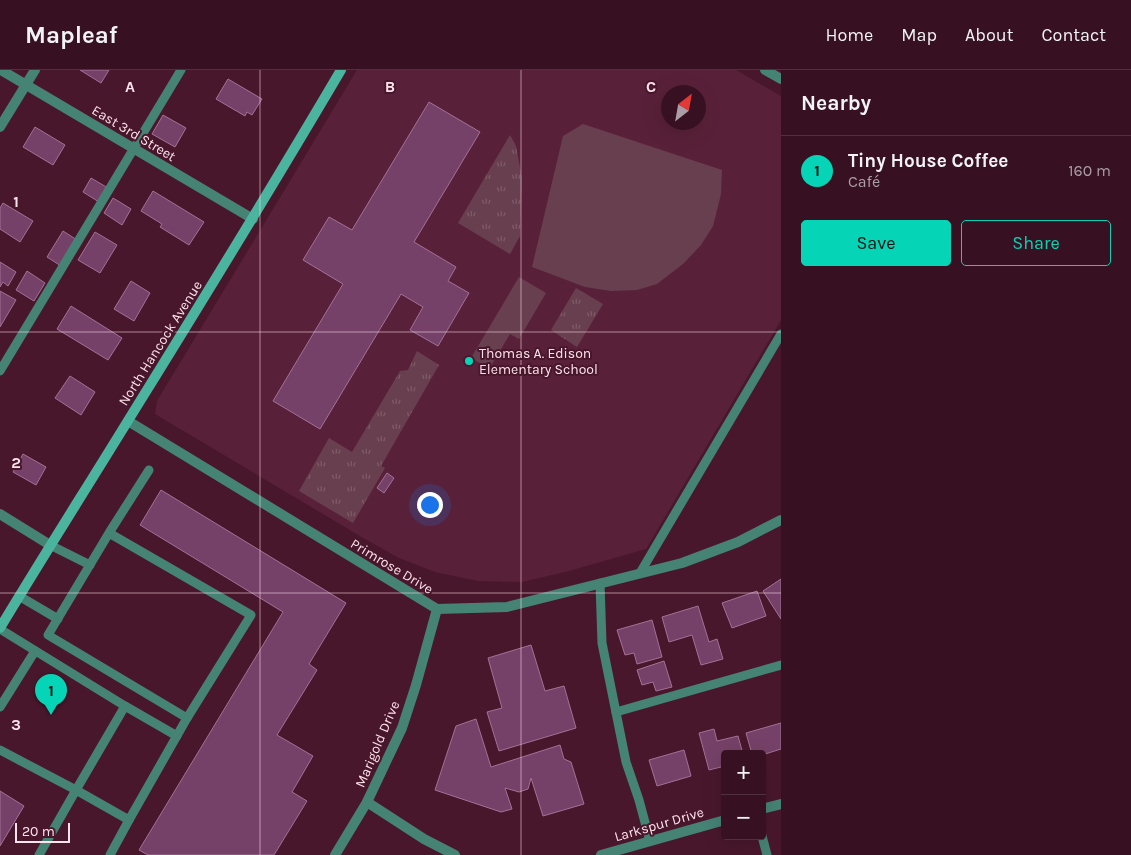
<!DOCTYPE html>
<html lang="en">
<head>
<meta charset="utf-8">
<style>
  body { margin:0; font-family:Karla,sans-serif; background:#3e1a2a; color:#f1f3f6 }
  .controls { position:absolute; right:15px; bottom:15px; display:grid; overflow:hidden; border-radius:5px; box-shadow:0 5px 20px #0002 }
  .controls button { width:45px; height:45px; display:grid; place-items:center; padding:0; border:0; border-bottom:1px solid #51313f; background:#371121; color:#f1f3f6; font:25px sans-serif }
  .compass { position:absolute; left:661px; top:15px; width:45px; height:45px; border-radius:50%; background:#371121; box-shadow:0 5px 20px #0002; rotate:31deg }
  .scale { position:absolute; left:15px; bottom:12px; width:55px; box-sizing:border-box; padding-left:5px; border:2px solid #ffe3ec; border-top:0; font-size:14px; line-height:18px; white-space:nowrap; color:#ffe3ec; -webkit-text-stroke:4px #49172c; paint-order:stroke }
  .you { position:absolute; left:429px; top:434px; width:18px; height:18px; margin:-12px; border:4px solid #fff; border-radius:50%; background:#1a73e8; box-shadow:0 0 0 8px #1a73e833 }
  .badge { display:grid; place-items:center; width:32px; height:32px; border-radius:50%; background:#05d5b6; color:#111; font-size:16px; font-weight:700 }
  .pin { position:absolute; translate:-50% -41px; filter:drop-shadow(0 1px 2px #0008) }
  .pin::after { content:''; position:absolute; top:26px; width:18px; height:15px; background:inherit; clip-path:polygon(0 0,100% 0,50% 100%) }
  .list { margin:0; padding:0; list-style:none }
  h2 { display:flex; justify-content:space-between; align-items:center; height:65px; margin:0; padding:0 20px; font-size:21px }
  h2 small { font-size:16px; font-weight:400; color:#aa9da5 }
  .list li { display:grid; grid-template-columns:32px 1fr auto; gap:15px; align-items:center; box-sizing:border-box; height:70px; padding:0 20px; border-top:1px solid #51313f }
  .list b { display:block; font-size:19px; white-space:nowrap }
  .list p { margin:0; font-size:16px; white-space:nowrap; color:#aa9da5 }
  .list em { font-size:16px; font-style:normal; color:#aa9da5 }
  .actions { display:flex; gap:10px; padding:15px 20px }
  .actions a { flex:1; padding:11px 0; border:1px solid #05d5b6; border-radius:5px; text-align:center; font-size:18px; color:#05d5b6 }
  .actions .main { background:#05d5b6; color:#111 }
  .map { position:relative; flex:none; width:781px; height:785px; overflow:hidden }
  header { display:flex; align-items:center; gap:30px; box-sizing:border-box; height:70px; padding:0 25px; background:#371121; border-bottom:1px solid #51313f }
  header strong { font-size:24px }
  nav { display:flex; gap:28px; margin-inline-start:auto; font-size:18px }
  main { display:flex }
  aside { flex:1; background:#371121 }
  .map>svg:first-child { display:block }
</style>
</head>
<body>
<header>
<strong>Mapleaf</strong>
<nav><a>Home</a><a>Map</a><a>About</a><a>Contact</a></nav>
</header>
<main>
<div class="map">
<svg width="781" height="785" viewBox="0 0 781 785">
  <defs>
    <pattern id="park-tufts" width="24" height="20" patternUnits="userSpaceOnUse" patternTransform="scale(1.25)"><rect width="24" height="20" fill="#683f4e"/><path d="M3 7l-1-3M5 7V3M7 7l1-3M15 17l-1-3M17 17v-4M19 17l1-3" fill="none" stroke="#7f5b68"/></pattern>
  </defs>
  <rect width="100%" height="100%" fill="#49172c"/>
  <path fill="#592139" fill-rule="evenodd" d="M357,0H736L781,26V250L646,479L569,501L522,512L478,511L435,502L399,488L365,469L155,344L157,331ZM668,22H698V52H668Z"/>
  <g fill="#683f4e">
    <path d="M583,54L722,100L721,124L713,156L701,175L683,194L657,214L637,220L611,221L585,217L532,197L563,66Z"/>
    <path d="M519,207L546,223L519,269L510,264L489,299L471,288Z"/>
  </g>
  <g fill="url(#park-tufts)">
    <path d="M510,65L516,76L522,109L520,166L510,184L458,153Z"/>
    <path d="M576,218L603,234L577,277L551,260Z"/>
    <path d="M417,281L439,295L381,396L385,398L353,453L299,421L329,368L352,382L400,301L408,300Z"/>
  </g>
  <g fill="#754168" stroke="#a37195">
    <path d="M80,0H109L101,13Z"/>
    <path d="M228,9L262,29L252,45L247,42L245,46L216,29Z"/>
    <path d="M429,32L480,62L414,172L456,197L448,211L469,223L438,276L410,260L423,237L401,224L320,359L273,331L343,214L303,190L329,147L352,160Z"/>
    <path d="M163,45L186,58L175,77L152,64Z"/>
    <path d="M35,57L65,75L53,95L23,77Z"/>
    <path d="M91,108L108,118L99,132L83,122Z"/>
    <path d="M153,121L204,152L189,175L160,157L162,154L141,141Z"/>
    <path d="M113,128L131,139L122,155L104,143Z"/>
    <path d="M3,133L33,151L20,172L0,159V138Z"/>
    <path d="M63,161L77,170L61,196L47,187Z"/>
    <path d="M95,162L117,175L100,203L78,190Z"/>
    <path d="M0,192L16,202L8,216L3,212L0,217Z"/>
    <path d="M27,201L45,213L34,231L16,220Z"/>
    <path d="M131,211L150,223L134,251L114,239Z"/>
    <path d="M0,221L16,230L0,257Z"/>
    <path d="M71,236L122,268L108,290L57,259Z"/>
    <path d="M70,306L95,322L81,345L55,328Z"/>
    <path d="M23,384L46,397L36,415L13,402Z"/>
    <path d="M387,403L394,408L384,423L377,418Z"/>
    <path d="M161,420L346,533L309,594L317,600L277,665L313,686L292,722L307,731L274,785H148L139,780L283,542L140,455Z"/>
    <path d="M781,509V549L763,521Z"/>
    <path d="M757,521L766,546L732,558L722,533Z"/>
    <path d="M698,536L709,572L717,569L723,589L701,595L692,565L669,572L662,547Z"/>
    <path d="M652,550L662,587L637,594L634,583L625,585L617,560Z"/>
    <path d="M531,575L545,621L564,616L576,658L499,681L487,642L502,638L488,588Z"/>
    <path d="M664,591L672,617L656,621L653,612L642,615L637,600Z"/>
    <path d="M476,649L491,697L560,675L564,689L571,692L584,734L543,746L531,708L528,719L519,722L505,718L512,739L501,742L435,720L456,656Z"/>
    <path d="M781,653V679L762,685V684H752L746,663Z"/>
    <path d="M714,659L717,671L738,666L743,684H725V696L709,700L699,663Z"/>
    <path d="M684,680L691,706L657,716L649,690Z"/>
    <path d="M0,721L24,736L0,776Z"/>
  </g>
  <g fill="none" stroke-linecap="round" stroke-linejoin="round">
    <g stroke="#458375" stroke-width="9">
      <path d="M0,301L181,0"/>
      <path d="M109,463L251,545L187,648L48,565L109,463L149,400"/>
      <path d="M50,475L90,495"/>
      <path d="M640,503L781,264"/>
      <path d="M600,513L602,573L626,692L639,730L650,771"/>
      <path d="M19,526L58,549"/>
      <path d="M0,559L125,636L76,720L0,680"/>
      <path d="M125,636L177,666"/>
      <path d="M0,637L35,581"/>
      <path d="M616,642L781,595"/>
      <path d="M762,766L767,785"/>
      <path d="M39,785L76,720L129,750L187,648"/>
      <path d="M110,785L129,750"/>
    </g>
    <g stroke="#458375" stroke-width="10">
      <path d="M1,0L253,149"/>
      <path d="M765,0L781,9"/>
      <path d="M0,57L35,0"/>
      <path d="M128,351L437,539L507,537L682,493L738,472L781,450"/>
      <path d="M0,444L50,475"/>
      <path d="M367,732L424,769L455,785"/>
      <path d="M762,739L781,734"/>
      <path d="M335,785L367,732L402,658L416,615L437,539"/>
      <path d="M601,785L725,750"/>
    </g>
    <path stroke="#4bb49e" stroke-width="10" d="M0,558C42,488 86,419 129,349C201,233 272,117 341,0"/>
  </g>
  <path fill="none" stroke="#ffe3ec" stroke-width="1" stroke-opacity="0.55" d="M260,0V785M521,0V785M0,262H781M0,523H781"/>
  <circle fill="#05d5b6" stroke="#49172c" stroke-width="2" cx="469" cy="291" r="5"/>
  <g text-anchor="middle" stroke-width="4" stroke-linejoin="round" paint-order="stroke">
    <g font-size="14" fill="#ffe3ec" stroke="#49172c">
      <text transform="translate(134 63) rotate(31)" y="5">East 3rd Street</text>
      <text transform="translate(160 273) rotate(-58)" y="5">North Hancock Avenue</text>
      <text transform="translate(392 496) rotate(31)" y="5">Primrose Drive</text>
      <text transform="translate(377 674) rotate(-67)" y="5">Marigold Drive</text>
      <text transform="translate(659 754) rotate(-16)" y="5">Larkspur Drive</text>
    </g>
    <g font-size="14" fill="#ffe3ec" stroke="#49172c" text-anchor="start">
      <text x="479" y="288">Thomas A. Edison<tspan x="479" dy="16">Elementary School</tspan></text>
    </g>
  </g>
  <g font-size="16" text-anchor="middle" font-weight="bold" fill="#ffe3ec" stroke="#49172c" stroke-width="4" stroke-linejoin="round" paint-order="stroke">
    <text x="130" y="22">A</text>
    <text x="390" y="22">B</text>
    <text x="651" y="22">C</text>
    <text x="16" y="137">1</text>
    <text x="16" y="398">2</text>
    <text x="16" y="660">3</text>
  </g>
</svg>
<div class="controls">
<button>+</button>
<button>−</button>
</div>
<svg class="compass" viewBox="-18 -18 36 36"><path d="M0-13l5 13h-10z" fill="#e53935"/><path d="M0 13l5-13h-10z" fill="#aa9da5"/></svg>
<div class="scale">20 m</div>
<div class="you"></div>
<div class="pin badge" style="left:51px;top:645px">1</div>
</div>
<aside>
<h2>Nearby<small></small></h2>
<ul class="list">
<li><span class="badge">1</span><div><b>Tiny House Coffee</b><p>Café</p></div><em>160 m</em></li>
</ul>
<div class="actions"><a class="main">Save</a><a>Share</a></div>
</aside>
</main>
</body>
</html>
